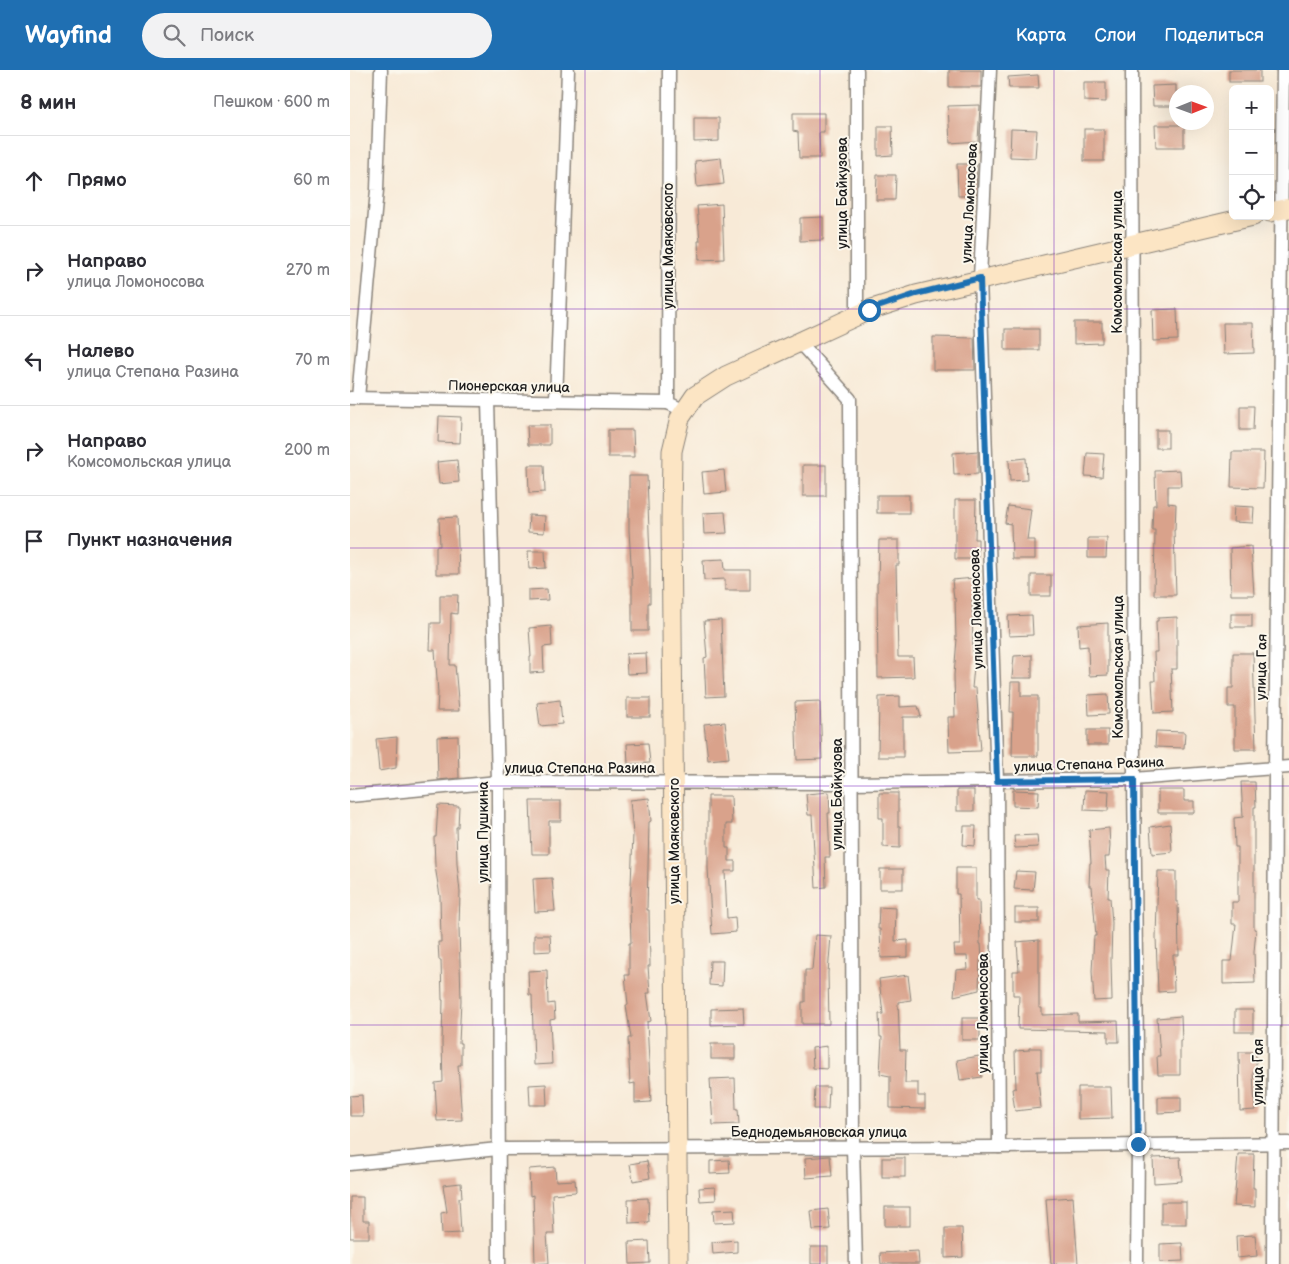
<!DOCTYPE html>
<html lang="ru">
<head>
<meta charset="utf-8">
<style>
  body { margin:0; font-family:"Balsamiq Sans",sans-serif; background:#f2f2f3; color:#2b2b33 }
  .controls { position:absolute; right:15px; top:15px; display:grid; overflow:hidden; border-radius:8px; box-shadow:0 5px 20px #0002 }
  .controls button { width:45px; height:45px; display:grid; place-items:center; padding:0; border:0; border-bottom:1px solid #e1e1e2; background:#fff; color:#2b2b33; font:25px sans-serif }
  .compass { position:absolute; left:819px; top:15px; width:45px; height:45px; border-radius:50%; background:#fff; box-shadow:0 5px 20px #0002; rotate:89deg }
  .stop { position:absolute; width:15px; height:15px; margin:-11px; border:4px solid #1f6fb2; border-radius:50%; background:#fff }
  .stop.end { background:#1f6fb2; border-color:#fff; box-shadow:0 1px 5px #0008 }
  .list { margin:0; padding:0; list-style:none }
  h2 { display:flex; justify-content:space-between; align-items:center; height:65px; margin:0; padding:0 20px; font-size:21px }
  h2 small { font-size:16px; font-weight:400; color:#7c7c81 }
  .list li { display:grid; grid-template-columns:32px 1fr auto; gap:15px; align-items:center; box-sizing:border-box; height:90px; padding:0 20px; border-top:1px solid #e1e1e2 }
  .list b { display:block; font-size:19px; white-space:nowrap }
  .list p { margin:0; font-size:16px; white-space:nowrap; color:#7c7c81 }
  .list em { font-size:16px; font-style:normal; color:#7c7c81 }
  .icon { flex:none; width:28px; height:28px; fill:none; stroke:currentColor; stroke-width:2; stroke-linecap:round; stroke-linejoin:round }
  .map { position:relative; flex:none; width:939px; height:1194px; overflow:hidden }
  header { display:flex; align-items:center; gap:30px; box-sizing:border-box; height:70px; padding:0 25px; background:#1f6fb2; color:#fff }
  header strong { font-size:24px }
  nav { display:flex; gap:28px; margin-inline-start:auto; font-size:18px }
  .search { width:350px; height:45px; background:#f2f2f3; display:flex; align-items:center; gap:12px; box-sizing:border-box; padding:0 18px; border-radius:28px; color:#7c7c81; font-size:19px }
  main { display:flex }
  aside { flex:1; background:#fff }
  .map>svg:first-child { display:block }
</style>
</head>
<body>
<header>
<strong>Wayfind</strong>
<div class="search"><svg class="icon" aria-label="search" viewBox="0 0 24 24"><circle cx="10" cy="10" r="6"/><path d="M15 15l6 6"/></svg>Поиск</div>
<nav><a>Карта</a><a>Слои</a><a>Поделиться</a></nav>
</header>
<main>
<aside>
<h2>8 мин<small>Пешком · 600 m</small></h2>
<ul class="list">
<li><svg class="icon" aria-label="ahead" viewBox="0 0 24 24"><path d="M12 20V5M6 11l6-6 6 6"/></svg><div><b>Прямо</b></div><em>60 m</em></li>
<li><svg class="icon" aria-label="right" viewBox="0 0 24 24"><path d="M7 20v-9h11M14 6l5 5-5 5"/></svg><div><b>Направо</b><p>улица Ломоносова</p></div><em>270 m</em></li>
<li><svg class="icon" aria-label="left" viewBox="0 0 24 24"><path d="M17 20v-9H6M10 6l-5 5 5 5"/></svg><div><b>Налево</b><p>улица Степана Разина</p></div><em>70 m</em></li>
<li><svg class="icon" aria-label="right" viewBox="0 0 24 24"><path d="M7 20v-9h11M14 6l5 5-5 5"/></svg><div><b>Направо</b><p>Комсомольская улица</p></div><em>200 m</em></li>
<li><svg class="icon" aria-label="arrive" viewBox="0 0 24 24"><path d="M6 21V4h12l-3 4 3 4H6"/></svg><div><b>Пункт назначения</b></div></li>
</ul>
</aside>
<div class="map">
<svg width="939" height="1194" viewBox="0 0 939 1194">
  <rect width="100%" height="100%" fill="#fbf7ec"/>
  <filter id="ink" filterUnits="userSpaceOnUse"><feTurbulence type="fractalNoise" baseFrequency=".02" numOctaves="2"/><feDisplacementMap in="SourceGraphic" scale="10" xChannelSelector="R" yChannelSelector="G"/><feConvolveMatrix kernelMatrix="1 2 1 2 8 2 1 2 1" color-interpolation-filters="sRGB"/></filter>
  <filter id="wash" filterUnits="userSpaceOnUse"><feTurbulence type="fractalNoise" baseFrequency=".0096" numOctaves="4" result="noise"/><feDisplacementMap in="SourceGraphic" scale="20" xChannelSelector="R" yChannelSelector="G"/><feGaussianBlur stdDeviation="1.12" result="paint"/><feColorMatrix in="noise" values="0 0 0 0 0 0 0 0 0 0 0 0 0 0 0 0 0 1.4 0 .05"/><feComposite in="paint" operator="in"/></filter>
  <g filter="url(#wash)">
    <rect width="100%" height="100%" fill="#f8ead7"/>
    <g id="blocks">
      <g fill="#d9a28b">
        <rect x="599" y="0" width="32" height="17"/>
        <rect x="879" y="0" width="31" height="12"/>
        <path d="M688,5L689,18H659L658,7Z"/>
        <path d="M734,12H756V32L734,31Z"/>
        <path d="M826,15V36H803L802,16Z"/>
        <path d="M630,35L628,71L600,73L598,36Z"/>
        <path d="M443,43H474V62H469L470,88H449L448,62L443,61Z"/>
        <path d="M344,48H369V71L344,72Z"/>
        <path d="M805,55H834V77H806Z"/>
        <path d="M528,56H542L543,85L528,86Z"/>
        <path d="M661,59L687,60L685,88L660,87Z"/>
        <rect x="734" y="59" width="20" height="32"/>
        <path d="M371,88L374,114L347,117L345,91Z"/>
        <path d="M607,94H627L626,126H608Z"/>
        <path d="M527,105H546L545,130H526Z"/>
        <path d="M372,134L374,189L349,190L348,171H350L347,136Z"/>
        <path d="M473,147V170L450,171V148Z"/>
        <path d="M827,239L828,270L803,271L802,240Z"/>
        <path d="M724,252H752V273L724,274Z"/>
        <path d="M873,253H903L904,283L874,284Z"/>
        <rect x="655" y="259" width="34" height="21"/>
        <path d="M583,267L624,268L625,300H583Z"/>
        <path d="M890,336H904L903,360H890Z"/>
        <path d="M89,346L111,347L110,373L88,372Z"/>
        <path d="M177,355H200V375H178Z"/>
        <path d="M258,360H283L284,387H258Z"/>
        <rect x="806" y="360" width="12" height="18"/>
        <path d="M628,381V404L604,405L603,383Z"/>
        <path d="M882,382H914L913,418L881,417Z"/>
        <path d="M737,383L754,384L752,407L735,406Z"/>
        <path d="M676,388L677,410L660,411L659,390Z"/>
        <path d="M107,390L109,412L89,414L87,392Z"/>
        <path d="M178,395H194L195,422L179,423Z"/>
        <rect x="453" y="395" width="23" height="31"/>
        <path d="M374,400L376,422L354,424L352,402Z"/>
        <path d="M830,400L831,416H818V433L826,434L825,460H824L826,525H804L805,460H802L803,435H806L805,401Z"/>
        <path d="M279,406H297L300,489V533H298V561H282V508L279,461Z"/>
        <rect x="527" y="425" width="32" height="18"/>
        <path d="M605,430H626L625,469H628V489H605Z"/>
        <path d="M658,436L681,439L677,470H685V489H662L661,454L655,453Z"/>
        <path d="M884,436L904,437L903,453L883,452Z"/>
        <path d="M375,442L377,463L354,464L353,443Z"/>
        <path d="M179,445L195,446L194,463L178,462Z"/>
        <path d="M107,447L109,504H86V476H90L89,448Z"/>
        <path d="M738,468H757L756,488H738Z"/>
        <path d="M529,470H549V495H546L548,587H563L564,607L528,608L527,513H528Z"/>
        <path d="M901,476L904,525H881L880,478Z"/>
        <path d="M178,481H195L196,498L179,499Z"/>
        <path d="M374,489L375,500H400V520H375V509L354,510L353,490Z"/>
        <rect x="681" y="505" width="20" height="21"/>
        <path d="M625,508L626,527H622L623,586H625L622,618H626L631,681L599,682L598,647H605L604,605L607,569L606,570L605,528L604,529L602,510Z"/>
        <path d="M197,519L198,530L178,531V520Z"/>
        <path d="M90,525H108L107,544L101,543L100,595H105L109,641H87L88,623L85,580H80L81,553H90Z"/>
        <rect x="881" y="544" width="21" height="13"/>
        <path d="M682,545L683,565L659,566L658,546Z"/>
        <path d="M827,547V599H821L823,642L804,643L802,611H805L804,582H807L806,551H808V548Z"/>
        <path d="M371,550L374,626L356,627L354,588L357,587L354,551Z"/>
        <path d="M758,553V605L739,606L738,576L729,577L728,555Z"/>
        <path d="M201,556L202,576L193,577L194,602L180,603V587H181L179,558Z"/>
        <path d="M296,583L297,603L277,604L276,584Z"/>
        <path d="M883,583H903L906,679H885V637H878V618H883Z"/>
        <path d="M682,585V608H662L664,586Z"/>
        <path d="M661,612H671V626H688V686H662L663,642H660Z"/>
        <path d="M758,624L759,644L739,645L738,625Z"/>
        <path d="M550,626V637L568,636L571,647H553V687H528L529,627Z"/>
        <rect x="277" y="628" width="23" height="19"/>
        <path d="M210,630L212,654L190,656L187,633Z"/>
        <path d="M470,631L472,689L447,690L445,632Z"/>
        <path d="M375,652L379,688L358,690L354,654Z"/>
        <rect x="737" y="660" width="21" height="15"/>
        <path d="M806,661L835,662L834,678L805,677Z"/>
        <path d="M108,666L109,708L88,710L87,667Z"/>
        <path d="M47,667L46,698L29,701L26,669Z"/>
        <path d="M298,673L300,693L278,694L277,674Z"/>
        <path d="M891,712H905L906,737H904V859L906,860L904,882L905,913L873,914V891H882L886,854H882V832H888V777H885L884,748L893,747Z"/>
        <rect x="607" y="720" width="17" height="21"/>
        <path d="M663,720L689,721L688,737L663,736Z"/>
        <path d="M735,720L759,721L758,741L734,740Z"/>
        <path d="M808,720H834V731H844V743H808Z"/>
        <path d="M479,722L480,743H478L480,787H475L476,817L466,818L462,745H458L456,724Z"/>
        <path d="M529,723H548V756H550V778L533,777V748H529Z"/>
        <path d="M358,726H381L382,754H376V778H379V791H385V801H375L377,848L385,847L386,862L362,864L358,798Z"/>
        <path d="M299,728L301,751L299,752L297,840H299L300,896H298L300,923H297L301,951L297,952L301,1032L285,1033V1013L280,1014L278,968H281L276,935H278L275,905H279V873H281L280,840L283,764L280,730Z"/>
        <path d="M180,731H211V751H199V784H182Z"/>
        <path d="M88,735L109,736L108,757H106L107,794L110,822L109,857L111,930L109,973H111V995H108L112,1050L87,1051L85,1013L93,1012L92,973L93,930H92L91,890H89L88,872H91L90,826L85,796L84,767H86Z"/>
        <path d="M820,754L822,782L802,784L800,757Z"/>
        <path d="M614,756H626L625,776L613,775Z"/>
        <path d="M759,758L760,776L759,787H755L756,800H759L758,828H760L762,853L761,891L762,930L744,931L742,901L744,866H746L742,816H739L740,793H741L739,760Z"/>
        <path d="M687,765L688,777L665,778L664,766Z"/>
        <path d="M606,798H626V830H629L630,874H631L632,890H630L629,920L604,926L606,900L618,899L617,886H605L604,875H610L609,824H606Z"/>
        <rect x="530" y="799" width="23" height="20"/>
        <path d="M666,801L685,802L683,820L664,819Z"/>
        <path d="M808,801H826V832H828L829,885H823L824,921L808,922L806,867Z"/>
        <path d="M202,808L205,841L185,842L183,809Z"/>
        <path d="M529,837L546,838L545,871L558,870V887L531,888L530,859H528Z"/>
        <rect x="665" y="838" width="24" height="14"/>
        <path d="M184,865H200L201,881L184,882Z"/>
        <path d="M465,865L481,866L478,903L479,954H452V932H455V900H462Z"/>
        <path d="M689,870V938H692V945L728,944V952L768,951L769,972H758V961L668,959L669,925H663V901H669L667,872Z"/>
        <path d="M360,891H373L372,916L359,915Z"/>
        <path d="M197,900L198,934L204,933L205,949L200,950L202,994L184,995L182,925H179L178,901Z"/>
        <path d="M558,905L561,930L548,932L550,980H556L555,1013H568V1026H575V1039L540,1038V1006L530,1004L532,967H530L529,944H533L529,909Z"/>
        <path d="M393,938L394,954L361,955V939Z"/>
        <rect x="885" y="940" width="18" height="22"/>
        <path d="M831,946L832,971H830V1005H808L807,986H810L807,948Z"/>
        <rect x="612" y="948" width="18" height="22"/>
        <rect x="361" y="974" width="24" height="15"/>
        <path d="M477,976V999L463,998L462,978Z"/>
        <path d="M679,978H691V1001H687L691,1038L665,1041L662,1019L666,1018L665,981L679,980Z"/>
        <path d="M889,982H906V1002H903L905,1040L890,1041Z"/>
        <path d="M629,986L632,1007L610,1010L607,990Z"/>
        <path d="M385,1008L386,1039H388L389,1054L363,1055L360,1009Z"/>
        <path d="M196,1014L197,1035H180L179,1015Z"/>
        <path d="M465,1017H479L478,1039H464Z"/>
        <path d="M728,1017H761L762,1048L728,1049Z"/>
        <path d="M12,1025L13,1046H0V1026Z"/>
        <path d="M808,1027H831V1042L808,1043Z"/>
        <path d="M888,1084H904L903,1118H905V1137L884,1136Z"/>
        <path d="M480,1086L482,1106L456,1108L455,1088Z"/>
        <path d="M830,1087L832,1111L804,1113L803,1088Z"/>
        <rect x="532" y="1088" width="23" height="19"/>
        <path d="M379,1090L380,1103L360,1104V1091Z"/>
        <path d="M297,1091L300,1108L283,1111L280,1094Z"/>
        <path d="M205,1097L206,1111L225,1110L226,1121L225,1122L202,1124L204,1164H197L199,1193L185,1194L183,1125L180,1126L179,1099Z"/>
        <path d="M111,1113L112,1128H109L111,1163L92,1164L91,1143L97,1142L93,1115Z"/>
        <path d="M365,1117L366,1130L350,1131L349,1118Z"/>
        <path d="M0,1127H13V1151H19V1168H0Z"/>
        <path d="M723,1127L728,1194H701L696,1129Z"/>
        <path d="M298,1128L299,1152L279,1153L278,1129Z"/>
        <rect x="811" y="1132" width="25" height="22"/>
        <rect x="535" y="1137" width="25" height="19"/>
        <path d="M384,1139L385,1152L364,1153L363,1140Z"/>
        <path d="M478,1139L480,1159L463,1160L461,1141Z"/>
        <path d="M595,1158H612L613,1187L595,1188Z"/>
        <path d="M905,1165L907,1186L887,1188L886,1166Z"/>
        <path d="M387,1170V1182L363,1184L362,1172Z"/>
        <path d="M299,1171L300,1193L280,1194L279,1172Z"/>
        <path d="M832,1173L833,1191L810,1192V1174Z"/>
        <rect x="461" y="1177" width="17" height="17"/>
        <path d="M568,1181L569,1194H531L530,1183Z"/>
      </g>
    </g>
  </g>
  <g filter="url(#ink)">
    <use href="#blocks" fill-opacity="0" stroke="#8a837a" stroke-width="1"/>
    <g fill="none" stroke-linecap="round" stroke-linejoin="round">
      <g stroke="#8a837a" stroke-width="15">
        <g id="street">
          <path d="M319,0L318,333L335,341"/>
          <path d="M507,0V246"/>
          <path d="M640,0L630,208L647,711L649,1077"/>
          <path d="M782,0L784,709L788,1074L787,1194"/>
          <path d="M449,272L500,329L503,1077L506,1194"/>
          <path d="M0,328L318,333"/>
          <path d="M8,328L27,120L31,0"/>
          <path d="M138,331L148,712L149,1194"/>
          <path d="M206,331L218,0"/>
          <path d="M0,726L148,712L502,713L784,709L939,697"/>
          <path d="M0,1094L148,1079L649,1077L939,1073"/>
          <path d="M923,1194L925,698L933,0"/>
        </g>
      </g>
      <g stroke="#8a837a" stroke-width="21">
        <g id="secondary">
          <path d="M920,142L939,138"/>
          <path d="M328,1194L321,451L322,381L330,348L345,326L376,306L519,240L566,225L903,146"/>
        </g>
      </g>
      <use href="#street" stroke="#fff" stroke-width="12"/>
      <use href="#secondary" stroke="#fce5c4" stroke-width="19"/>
    </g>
  </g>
  <g fill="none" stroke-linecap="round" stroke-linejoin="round" filter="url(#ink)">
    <path stroke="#1f6fb2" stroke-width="6" d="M519,240L566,224L630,208L647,711L784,709L788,1074"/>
  </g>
  <path fill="none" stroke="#7b2cbf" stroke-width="1" stroke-opacity="0.55" d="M235,0V1194M470,0V1194M704,0V1194M0,239H939M0,478H939M0,716H939M0,955H939"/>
  <g text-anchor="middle" stroke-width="4" stroke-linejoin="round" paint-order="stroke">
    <g font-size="14" fill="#1c1c1c" stroke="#fbf7ec">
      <text transform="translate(492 123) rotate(-90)" y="5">улица Байкузова</text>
      <text transform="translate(619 133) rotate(-87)" y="5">улица Ломоносова</text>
      <text transform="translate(318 176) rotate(-90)" y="5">улица Маяковского</text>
      <text transform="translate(767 192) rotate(-90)" y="5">Комсомольская улица</text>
      <text transform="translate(159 316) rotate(1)" y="5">Пионерская улица</text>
      <text transform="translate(626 539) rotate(-92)" y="5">улица Ломоносова</text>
      <text transform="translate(768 597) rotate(-90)" y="5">Комсомольская улица</text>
      <text transform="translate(911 597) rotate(-89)" y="5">улица Гая</text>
      <text transform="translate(739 694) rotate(-2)" y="5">улица Степана Разина</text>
      <text x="230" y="703">улица Степана Разина</text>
      <text transform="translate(487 724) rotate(-90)" y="5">улица Байкузова</text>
      <text transform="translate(133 762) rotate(-90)" y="5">улица Пушкина</text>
      <text transform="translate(324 771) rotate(-90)" y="5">улица Маяковского</text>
      <text transform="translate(633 943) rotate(-90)" y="5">улица Ломоносова</text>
      <text transform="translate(908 1002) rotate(-90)" y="5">улица Гая</text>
      <text x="469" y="1067">Беднодемьяновская улица</text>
    </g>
  </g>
</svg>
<div class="controls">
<button>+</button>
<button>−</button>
<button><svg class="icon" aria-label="locate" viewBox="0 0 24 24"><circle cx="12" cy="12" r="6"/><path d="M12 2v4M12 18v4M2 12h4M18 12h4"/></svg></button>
</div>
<svg class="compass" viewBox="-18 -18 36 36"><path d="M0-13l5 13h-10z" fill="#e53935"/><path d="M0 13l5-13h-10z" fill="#7c7c81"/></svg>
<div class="stop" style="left:519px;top:240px"></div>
<div class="stop end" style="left:788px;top:1074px"></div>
</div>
</main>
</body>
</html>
